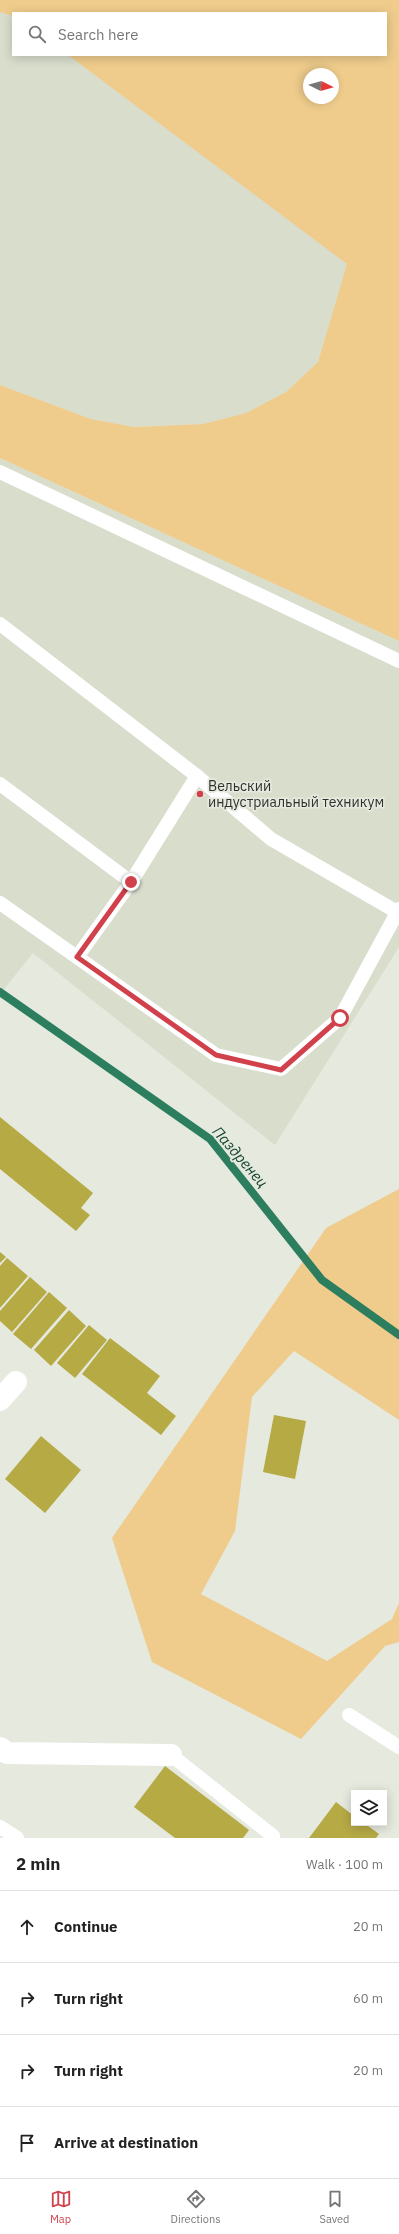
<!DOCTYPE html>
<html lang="en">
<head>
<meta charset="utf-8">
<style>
  body { margin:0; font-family:"IBM Plex Sans",sans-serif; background:#f6f6f6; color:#222 }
  .controls { position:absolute; right:12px; bottom:12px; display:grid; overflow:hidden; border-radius:0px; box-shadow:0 2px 10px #0003 }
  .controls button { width:36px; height:36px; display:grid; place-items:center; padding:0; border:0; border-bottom:1px solid #e0e0e0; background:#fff; color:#222; font:20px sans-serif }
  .compass { position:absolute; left:303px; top:68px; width:36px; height:36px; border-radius:50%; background:#fff; box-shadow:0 2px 10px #0003; rotate:95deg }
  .stop { position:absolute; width:12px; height:12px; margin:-9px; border:3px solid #d1414b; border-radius:50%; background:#fff }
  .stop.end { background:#d1414b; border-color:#fff; box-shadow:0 1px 4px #0008 }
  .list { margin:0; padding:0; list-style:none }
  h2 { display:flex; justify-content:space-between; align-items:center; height:52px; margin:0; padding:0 16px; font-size:17px }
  h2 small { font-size:13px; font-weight:400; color:#767676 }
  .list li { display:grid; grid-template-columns:26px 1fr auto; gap:12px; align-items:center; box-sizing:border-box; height:72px; padding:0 16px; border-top:1px solid #e0e0e0 }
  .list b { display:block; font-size:15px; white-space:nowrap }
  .list em { font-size:13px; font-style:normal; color:#767676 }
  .icon { flex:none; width:22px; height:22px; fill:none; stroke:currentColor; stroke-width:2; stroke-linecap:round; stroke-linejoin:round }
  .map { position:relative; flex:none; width:399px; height:1838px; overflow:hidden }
  .search { position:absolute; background:#fff; box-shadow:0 2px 10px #0003; left:12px; right:12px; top:12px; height:44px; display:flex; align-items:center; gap:10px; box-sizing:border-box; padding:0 14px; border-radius:0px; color:#767676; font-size:15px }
  .sheet { height:340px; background:#fff }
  nav { display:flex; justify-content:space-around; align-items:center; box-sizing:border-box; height:56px; border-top:1px solid #e0e0e0; background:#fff; font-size:11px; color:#767676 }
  nav a { display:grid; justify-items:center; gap:2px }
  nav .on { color:#d1414b }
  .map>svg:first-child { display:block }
</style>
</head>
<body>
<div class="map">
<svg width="399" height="1838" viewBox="0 0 399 1838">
  <rect width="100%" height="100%" fill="#e5e9de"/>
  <g fill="#d8ddcc">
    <path d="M0,12L13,16V55H68L348,263L318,362L286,392L246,413L203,424L134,427L91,419L0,385Z"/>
    <path d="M0,458L399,641V947L275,1145L33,953L0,994Z"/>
  </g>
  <g fill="#efcc8c" fill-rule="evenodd">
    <path d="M0,0H399V641L0,458V385L91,419L134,427L203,424L246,413L286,392L318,362L347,264L68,55H386V13H13V16L0,12ZM309,74H333V98H309Z"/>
    <path d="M399,1189V1420L294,1351L252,1397L235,1531L201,1594L327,1661L392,1619L399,1603V1642L385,1646L301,1739L152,1662L112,1538L326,1228Z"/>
  </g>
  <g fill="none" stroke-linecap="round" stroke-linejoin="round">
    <path stroke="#2c7e5e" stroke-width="8" d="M0,992L210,1139L322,1280L399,1335"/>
  </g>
  <g fill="#b6aa45">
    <path d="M0,1117L93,1193L81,1208L90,1215L76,1231L0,1169Z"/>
    <path d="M0,1252L6,1257L0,1263Z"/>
    <path d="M7,1258L28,1276L0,1308V1266Z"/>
    <path d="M30,1277L47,1292L12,1332L0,1321V1311Z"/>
    <path d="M49,1292L67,1308L31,1349L13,1334Z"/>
    <path d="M69,1310L86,1326L51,1366L34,1350Z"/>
    <path d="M89,1325L107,1340L75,1378L57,1363Z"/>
    <path d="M110,1338L160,1376L147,1393L176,1416L161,1435L82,1374Z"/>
    <path d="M274,1415L306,1421L295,1479L263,1472Z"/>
    <path d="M41,1436L81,1470L45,1513L5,1479Z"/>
    <path d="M165,1766L249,1830L243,1838H175L134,1807Z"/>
    <path d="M336,1802L354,1816V1823H364L379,1834L376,1838H309Z"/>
  </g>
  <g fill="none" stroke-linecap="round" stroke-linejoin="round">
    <g stroke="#fff" stroke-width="14">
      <path d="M0,472L399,661"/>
      <path d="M0,624L197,776L271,839L397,912"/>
      <path d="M0,784L131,882"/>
      <path d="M0,903L216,1055L281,1069L340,1018L399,909"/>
      <path d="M77,957L131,882L197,776"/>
      <path d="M349,1715L399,1747"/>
      <path d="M171,1755L273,1836L271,1838"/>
      <path d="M0,1827L17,1838"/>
    </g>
    <g stroke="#fff" stroke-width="22">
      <path d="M0,1400L16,1382"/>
      <path d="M0,1748L7,1753L171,1755"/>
    </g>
  </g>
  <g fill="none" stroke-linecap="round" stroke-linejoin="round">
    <path stroke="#d1414b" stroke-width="5" d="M131,882L77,957L216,1055L281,1070L340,1018"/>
  </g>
  <circle fill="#d1414b" stroke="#e5e9de" stroke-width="1.5" cx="200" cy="794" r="4"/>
  <g text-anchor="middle" stroke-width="3.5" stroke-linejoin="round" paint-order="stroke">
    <g font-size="14" fill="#30312d" stroke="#e5e9de" text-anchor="start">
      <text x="208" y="791">Вельский<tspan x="208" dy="16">индустриальный техникум</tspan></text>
    </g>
    <g font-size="15" font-style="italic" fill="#164431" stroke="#e5e9de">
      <text transform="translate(240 1157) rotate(49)" y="5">Паздренец</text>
    </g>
  </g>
</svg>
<div class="controls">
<button><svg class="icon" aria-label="layers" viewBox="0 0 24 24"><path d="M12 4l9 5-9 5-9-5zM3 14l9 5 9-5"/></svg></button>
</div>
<svg class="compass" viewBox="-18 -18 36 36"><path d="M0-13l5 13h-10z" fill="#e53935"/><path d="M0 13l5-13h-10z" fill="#767676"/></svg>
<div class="stop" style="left:340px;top:1018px"></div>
<div class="stop end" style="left:131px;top:882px"></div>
<div class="search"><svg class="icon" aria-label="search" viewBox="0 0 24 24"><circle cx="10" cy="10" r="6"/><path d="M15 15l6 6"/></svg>Search here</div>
</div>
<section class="sheet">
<h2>2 min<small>Walk · 100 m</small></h2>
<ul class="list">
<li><svg class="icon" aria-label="ahead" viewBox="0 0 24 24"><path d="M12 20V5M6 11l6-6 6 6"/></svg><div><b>Continue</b></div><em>20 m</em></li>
<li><svg class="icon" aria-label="right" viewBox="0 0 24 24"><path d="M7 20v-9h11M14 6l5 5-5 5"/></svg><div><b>Turn right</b></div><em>60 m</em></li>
<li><svg class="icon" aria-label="right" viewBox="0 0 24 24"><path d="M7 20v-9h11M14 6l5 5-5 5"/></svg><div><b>Turn right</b></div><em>20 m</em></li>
<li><svg class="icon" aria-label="arrive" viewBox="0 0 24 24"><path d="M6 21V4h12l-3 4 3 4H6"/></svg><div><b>Arrive at destination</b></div></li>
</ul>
</section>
<nav>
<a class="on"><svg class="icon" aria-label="map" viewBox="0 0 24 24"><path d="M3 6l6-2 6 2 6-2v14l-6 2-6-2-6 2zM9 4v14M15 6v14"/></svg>Map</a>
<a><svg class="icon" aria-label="directions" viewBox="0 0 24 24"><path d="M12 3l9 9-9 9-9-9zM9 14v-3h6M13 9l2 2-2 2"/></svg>Directions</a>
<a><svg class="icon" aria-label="saved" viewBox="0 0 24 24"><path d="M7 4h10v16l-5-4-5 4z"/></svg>Saved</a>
</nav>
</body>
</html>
